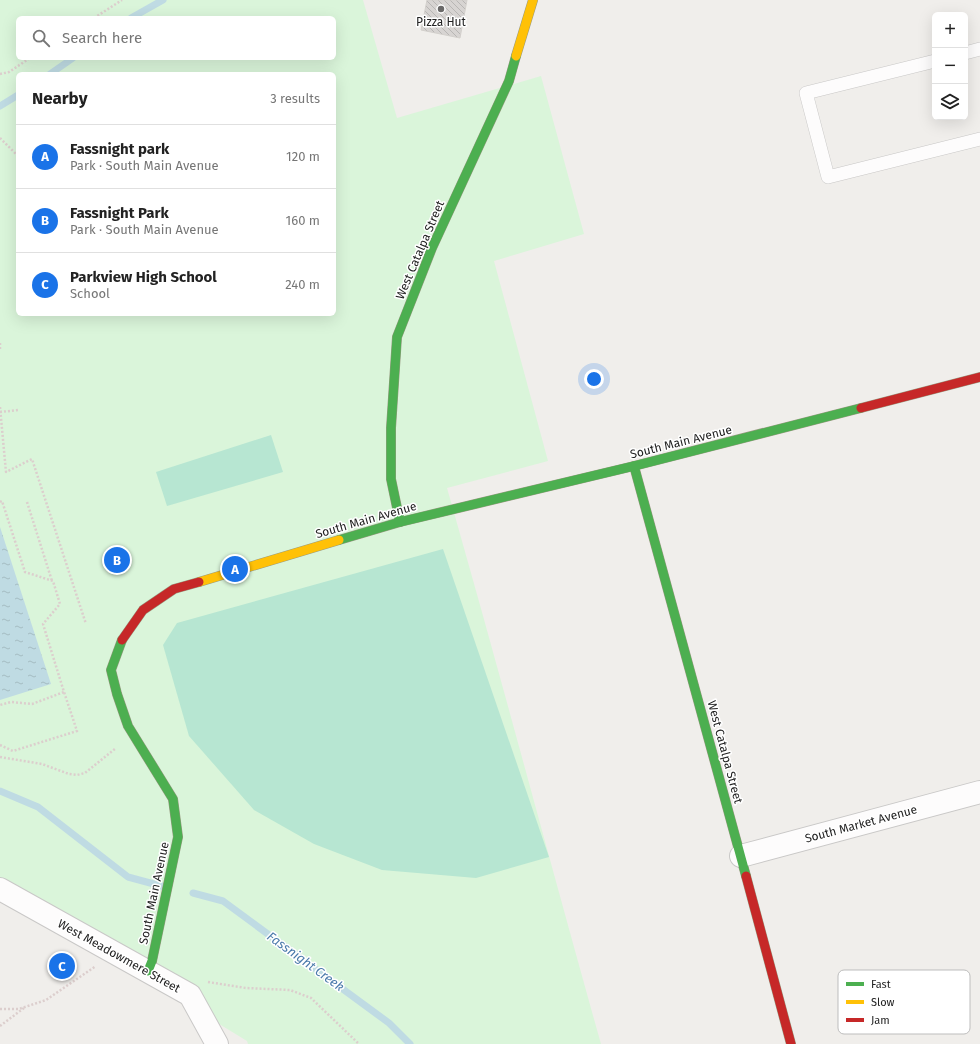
<!DOCTYPE html>
<html lang="en">
<head>
<meta charset="utf-8">
<style>
  body { margin:0; font-family:"Fira Sans",sans-serif; background:#f2f2f2; color:#222 }
  .controls { position:absolute; right:12px; top:12px; display:grid; overflow:hidden; border-radius:6px; box-shadow:0 4px 16px #0002 }
  .controls button { width:36px; height:36px; display:grid; place-items:center; padding:0; border:0; border-bottom:1px solid #e0e0e0; background:#fff; color:#222; font:20px sans-serif }
  .you { position:absolute; left:594px; top:379px; width:14px; height:14px; margin:-10px; border:3px solid #fff; border-radius:50%; background:#1a73e8; box-shadow:0 0 0 6px #1a73e833 }
  .badge { display:grid; place-items:center; width:26px; height:26px; border-radius:50%; background:#1a73e8; color:#fff; font-size:13px; font-weight:700 }
  .pin { position:absolute; translate:-50% -50%; border:2px solid #fff; box-shadow:0 1px 4px #0006 }
  .list { margin:0; padding:0; list-style:none }
  h2 { display:flex; justify-content:space-between; align-items:center; height:52px; margin:0; padding:0 16px; font-size:17px }
  h2 small { font-size:13px; font-weight:400; color:#767676 }
  .list li { display:grid; grid-template-columns:26px 1fr auto; gap:12px; align-items:center; box-sizing:border-box; height:64px; padding:0 16px; border-top:1px solid #e0e0e0 }
  .list b { display:block; font-size:15px; white-space:nowrap }
  .list p { margin:0; font-size:13px; white-space:nowrap; color:#767676 }
  .list em { font-size:13px; font-style:normal; color:#767676 }
  .icon { flex:none; width:22px; height:22px; fill:none; stroke:currentColor; stroke-width:2; stroke-linecap:round; stroke-linejoin:round }
  .map { position:relative; flex:none; width:980px; height:1044px; overflow:hidden }
  .search { position:absolute; background:#fff; box-shadow:0 4px 16px #0002; left:16px; top:16px; width:320px; height:44px; display:flex; align-items:center; gap:10px; box-sizing:border-box; padding:0 14px; border-radius:6px; color:#767676; font-size:15px }
  .panel { position:absolute; background:#fff; box-shadow:0 4px 16px #0002; left:16px; top:72px; width:320px; height:244px; border-radius:6px }
  .map>svg:first-child { display:block }
</style>
</head>
<body>
<div class="map">
<svg width="980" height="1044" viewBox="0 0 980 1044">
  <defs>
    <pattern id="water-ripples" width="26" height="14" patternUnits="userSpaceOnUse"><rect width="26" height="14" fill="#bfdbe3"/><path d="M2 4q2-2 4 0t4 0M15 11q2-2 4 0t4 0" fill="none" stroke="#a4bcc2"/></pattern>
    <pattern id="building-back-hatch" width="6" height="6" patternUnits="userSpaceOnUse"><rect width="6" height="6" fill="#d7d4d2"/><path d="M-1 5l2 2M0 0l6 6M5-1l2 2" fill="none" stroke="#b8b6b4"/></pattern>
  </defs>
  <rect width="100%" height="100%" fill="#f0eeeb"/>
  <path fill="#daf5da" fill-rule="evenodd" d="M0,0H363L397,118L541,76L584,234L494,261L548,461L447,488C500,673 549,859 601,1044H248L247,1041L0,890ZM18,18H334V58H18ZM18,74H334V314H18Z"/>
  <g fill="#b7e6d2">
    <path d="M271,435L283,472L167,506L156,472Z"/>
    <path d="M443,549L549,857L476,878L382,870L314,844L254,810L189,736L163,645L177,623Z"/>
  </g>
  <path fill="url(#water-ripples)" d="M0,527L51,684L0,700Z"/>
  <g fill="none" stroke-linecap="round" stroke-linejoin="round">
    <g stroke="#bfdbe3" stroke-width="7">
      <path d="M131,18L163,0"/>
      <path d="M50,74L73,58"/>
      <path d="M0,106L18,95"/>
      <path d="M0,791L38,807L128,877L165,887"/>
      <path d="M193,893L223,901L389,1023L410,1044"/>
    </g>
  </g>
  <path fill="url(#building-back-hatch)" stroke="#d3d0cc" d="M427,0H467L460,38L421,30Z"/>
  <g fill="none" stroke-linecap="round" stroke-linejoin="round">
    <g stroke="#c9c8c7" stroke-width="14">
      <g id="lane">
        <path d="M965,53L980,49"/>
        <path d="M935,61L806,93L828,177L980,139"/>
      </g>
    </g>
    <g stroke="#c9c8c7" stroke-width="24">
      <g id="street">
        <path d="M741,856L980,792"/>
        <path d="M0,889L190,995L217,1044"/>
      </g>
    </g>
    <g stroke="#999a82" stroke-width="10">
      <g id="fast">
        <path d="M634,466L746,876"/>
        <path d="M400,522L391,479V428L397,337L432,248L509,81L516,56"/>
        <path d="M339,540L400,522L634,466L861,408"/>
        <path d="M122,640L111,670L117,694L128,726L173,799L178,837L152,961L148,971"/>
      </g>
    </g>
    <g stroke="#999a82" stroke-width="10">
      <g id="slow">
        <path d="M516,56L533,0"/>
        <path d="M199,582L339,540"/>
      </g>
    </g>
    <g stroke="#999a82" stroke-width="10">
      <g id="jam">
        <path d="M861,408L980,377"/>
        <path d="M122,640L143,610L174,589L199,582"/>
        <path d="M746,876L791,1044"/>
      </g>
    </g>
    <g stroke="#dccecd" stroke-width="2.5" stroke-dasharray="2 2" stroke-linecap="butt">
      <path d="M94,18L122,0"/>
      <path d="M0,74L9,72L30,58"/>
      <path d="M0,138L18,156"/>
      <path d="M0,343V350"/>
      <path d="M0,407L6,472L32,459L86,624"/>
      <path d="M0,412L19,410"/>
      <path d="M0,502L2,501L25,572L53,581L60,604L43,624L64,692L32,704L11,702L0,705"/>
      <path d="M27,502L52,581"/>
      <path d="M0,745L13,751L77,731L64,692"/>
      <path d="M0,757L42,764L69,774L77,775L85,773L116,748"/>
      <path d="M208,982L246,988L290,990L311,998L359,1044"/>
      <path d="M0,1009H19L46,1000L96,966"/>
      <path d="M0,1026L24,1008"/>
    </g>
    <use href="#lane" stroke="#fdfcfc" stroke-width="13"/>
    <use href="#street" stroke="#fdfcfc" stroke-width="22"/>
    <use href="#fast" stroke="#4caf50" stroke-width="9"/>
    <use href="#slow" stroke="#ffc107" stroke-width="9"/>
    <use href="#jam" stroke="#c62828" stroke-width="9"/>
  </g>
  <circle fill="#6a6968" stroke="#fff" stroke-width="1.5" cx="441" cy="9" r="4"/>
  <g text-anchor="middle" stroke-width="3" stroke-linejoin="round" paint-order="stroke">
    <g font-size="12" fill="#222" stroke="#fff">
      <text x="441" y="26">Pizza Hut</text>
    </g>
    <g font-size="12" fill="#222" stroke="#fff">
      <text transform="translate(420 250) rotate(-67)" y="4">West Catalpa Street</text>
      <text transform="translate(681 442) rotate(-14)" y="4">South Main Avenue</text>
      <text transform="translate(366 520) rotate(-16)" y="4">South Main Avenue</text>
      <text transform="translate(725 752) rotate(75)" y="4">West Catalpa Street</text>
      <text transform="translate(861 824) rotate(-15)" y="4">South Market Avenue</text>
      <text transform="translate(154 893) rotate(-78)" y="4">South Main Avenue</text>
      <text transform="translate(119 956) rotate(29)" y="4">West Meadowmere Street</text>
    </g>
    <g font-size="13" font-style="italic" fill="#4a7aab" stroke="#fff">
      <text transform="translate(306 961) rotate(36)" y="5">Fassnight Creek</text>
    </g>
  </g>
  <rect x="838" y="970" width="132" height="64" rx="6" fill="#fff" stroke="#bdbdbd" stroke-width="1"/>
  <rect x="846" y="982" width="18" height="4" fill="#4caf50"/>
  <rect x="846" y="1000" width="18" height="4" fill="#ffc107"/>
  <rect x="846" y="1018" width="18" height="4" fill="#c62828"/>
  <g font-size="11" fill="#222">
    <text x="871" y="988">Fast</text>
    <text x="871" y="1006">Slow</text>
    <text x="871" y="1024">Jam</text>
  </g>
</svg>
<div class="controls">
<button>+</button>
<button>−</button>
<button><svg class="icon" aria-label="layers" viewBox="0 0 24 24"><path d="M12 4l9 5-9 5-9-5zM3 14l9 5 9-5"/></svg></button>
</div>
<div class="you"></div>
<div class="pin badge" style="left:235px;top:569px">A</div>
<div class="pin badge" style="left:117px;top:560px">B</div>
<div class="pin badge" style="left:62px;top:966px">C</div>
<div class="search"><svg class="icon" aria-label="search" viewBox="0 0 24 24"><circle cx="10" cy="10" r="6"/><path d="M15 15l6 6"/></svg>Search here</div>
<section class="panel">
<h2>Nearby<small>3 results</small></h2>
<ul class="list">
<li><span class="badge">A</span><div><b>Fassnight park</b><p>Park · South Main Avenue</p></div><em>120 m</em></li>
<li><span class="badge">B</span><div><b>Fassnight Park</b><p>Park · South Main Avenue</p></div><em>160 m</em></li>
<li><span class="badge">C</span><div><b>Parkview High School</b><p>School</p></div><em>240 m</em></li>
</ul>
</section>
</div>
</body>
</html>
